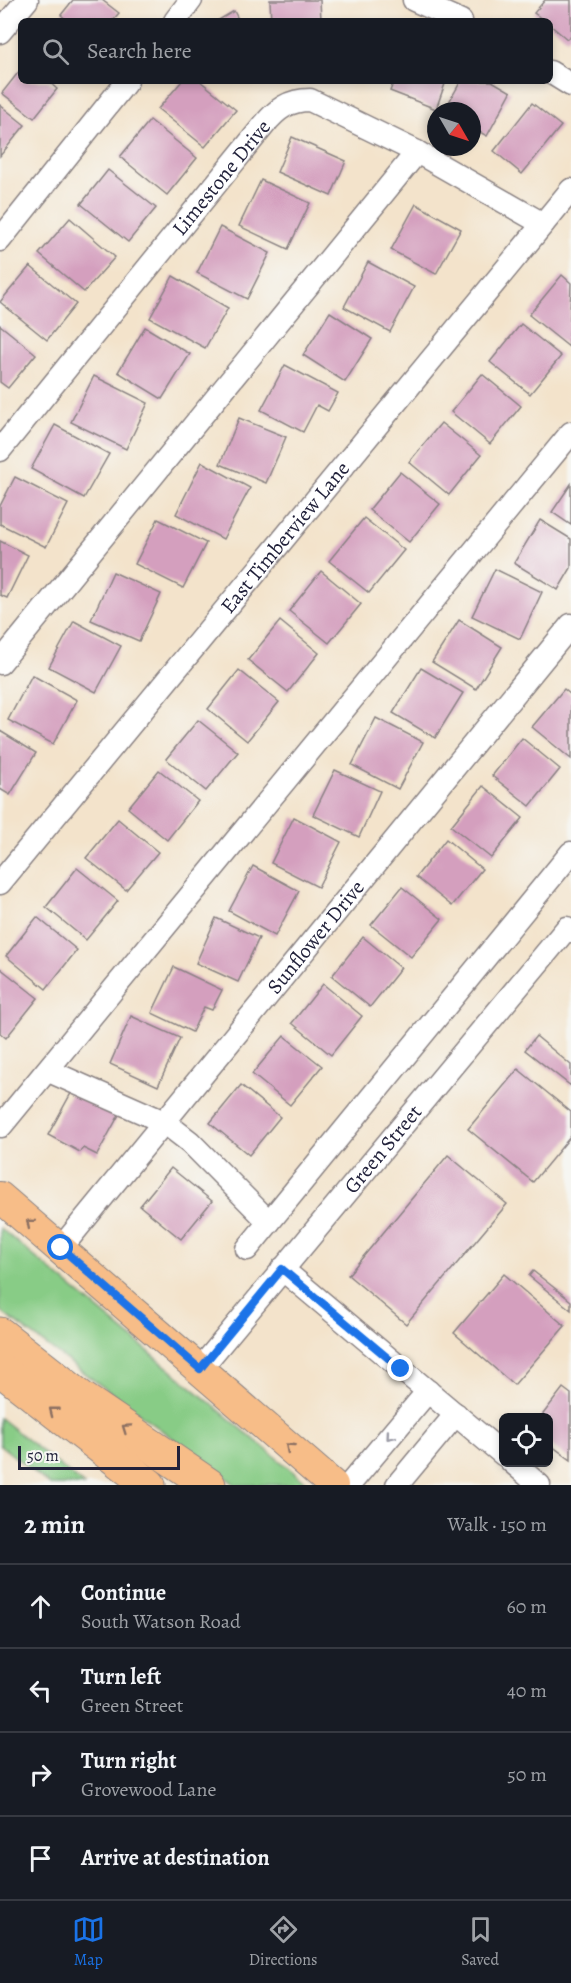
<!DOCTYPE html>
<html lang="en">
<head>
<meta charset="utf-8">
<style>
  body { margin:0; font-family:Alegreya,serif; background:#20242c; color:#f1f3f6 }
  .controls { position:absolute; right:18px; bottom:18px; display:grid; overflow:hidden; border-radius:9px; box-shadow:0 3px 9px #0003 }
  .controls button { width:54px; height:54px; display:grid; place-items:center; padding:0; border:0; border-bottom:2px solid #363941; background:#171b24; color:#f1f3f6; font:30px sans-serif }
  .compass { position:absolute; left:427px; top:102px; width:54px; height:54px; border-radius:50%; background:#171b24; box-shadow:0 3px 9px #0003; rotate:129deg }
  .scale { position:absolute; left:18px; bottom:15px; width:162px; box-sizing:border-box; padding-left:6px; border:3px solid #22223b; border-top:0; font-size:16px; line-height:21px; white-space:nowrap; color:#22223b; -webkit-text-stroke:4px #f6f6f2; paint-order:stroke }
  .stop { position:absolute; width:18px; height:18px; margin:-14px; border:4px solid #1a73e8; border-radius:50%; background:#fff }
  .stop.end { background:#1a73e8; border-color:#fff; box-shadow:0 2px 6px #0008 }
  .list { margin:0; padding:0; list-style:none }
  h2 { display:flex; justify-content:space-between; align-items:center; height:78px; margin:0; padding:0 24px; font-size:26px }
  h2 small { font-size:20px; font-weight:400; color:#9ea1a6 }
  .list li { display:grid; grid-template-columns:39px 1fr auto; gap:18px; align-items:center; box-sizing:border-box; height:84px; padding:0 24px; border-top:2px solid #363941 }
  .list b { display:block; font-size:22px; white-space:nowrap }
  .list p { margin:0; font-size:20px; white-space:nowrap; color:#9ea1a6 }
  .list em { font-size:20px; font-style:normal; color:#9ea1a6 }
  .icon { flex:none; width:33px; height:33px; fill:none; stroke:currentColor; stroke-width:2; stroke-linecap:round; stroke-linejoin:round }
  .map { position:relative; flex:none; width:571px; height:1485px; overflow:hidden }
  .search { position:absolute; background:#171b24; box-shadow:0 3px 9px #0003; left:18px; right:18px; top:18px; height:66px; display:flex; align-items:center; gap:15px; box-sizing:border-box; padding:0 21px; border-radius:9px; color:#9ea1a6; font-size:22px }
  .sheet { height:414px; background:#171b24 }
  nav { display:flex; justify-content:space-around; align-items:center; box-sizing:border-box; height:84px; border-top:2px solid #363941; background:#171b24; font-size:16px; color:#9ea1a6 }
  nav a { display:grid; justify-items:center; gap:3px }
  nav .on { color:#1a73e8 }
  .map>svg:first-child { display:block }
</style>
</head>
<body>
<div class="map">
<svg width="571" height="1485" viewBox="0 0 571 1485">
  <rect width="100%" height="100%" fill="#f6f6f2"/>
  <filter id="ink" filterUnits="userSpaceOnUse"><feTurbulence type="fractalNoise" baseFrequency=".0167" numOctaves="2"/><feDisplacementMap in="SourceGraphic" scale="12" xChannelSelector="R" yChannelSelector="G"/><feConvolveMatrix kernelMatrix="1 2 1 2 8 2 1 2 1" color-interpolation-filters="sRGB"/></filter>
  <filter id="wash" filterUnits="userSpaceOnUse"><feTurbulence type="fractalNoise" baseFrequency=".008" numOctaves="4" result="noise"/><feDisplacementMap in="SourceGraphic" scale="24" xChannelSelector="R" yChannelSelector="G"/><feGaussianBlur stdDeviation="1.35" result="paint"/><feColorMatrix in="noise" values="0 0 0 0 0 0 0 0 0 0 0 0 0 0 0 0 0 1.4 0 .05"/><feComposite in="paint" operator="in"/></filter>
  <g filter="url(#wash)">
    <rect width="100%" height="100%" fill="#f3e3cb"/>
    <g fill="#88cc86" stroke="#557760" stroke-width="1.5">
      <path d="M0,1228L309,1485H236L0,1311Z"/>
      <path d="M0,1418L84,1485H50L0,1445Z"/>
    </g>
    <g id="blocks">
      <g fill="#d49fbe">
        <path d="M73,0H102L119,13L112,21H68L61,15Z"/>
        <path d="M270,0H320L321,21H271Z"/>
        <path d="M545,0H571V35L567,39L550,25V21H545L534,13Z"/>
        <path d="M234,11L239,21H217Z"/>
        <path d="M21,69V81H48L57,89L34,118L2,93Z"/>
        <path d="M182,81H200L236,110L205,147L158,109Z"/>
        <path d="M394,81H446L436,109L390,91Z"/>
        <path d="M461,81H492L511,92L487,136L472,128V111H444Z"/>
        <path d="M532,103L561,126L522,174L494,151Z"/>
        <path d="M0,105L25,125L0,156Z"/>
        <path d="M150,120L197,158L167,195L120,157Z"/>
        <path d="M292,137L346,161L331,196L277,172Z"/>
        <path d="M108,170L156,208L128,242L81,204Z"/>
        <path d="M261,180L310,203L288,249L239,226Z"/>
        <path d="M416,204L461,229L436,274L391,250Z"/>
        <path d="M70,218L115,257L84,292L39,254Z"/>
        <path d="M220,227L270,253L247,299L197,273Z"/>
        <path d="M368,262L414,287L390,332L344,307Z"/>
        <path d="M30,266L76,304L47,340L0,302Z"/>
        <path d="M562,275L571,283L569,347L529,315Z"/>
        <path d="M173,276L228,308L205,348L150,318Z"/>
        <path d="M330,312L372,339L345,382L303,355Z"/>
        <path d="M521,324L561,356L530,394L490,362Z"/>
        <path d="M0,325L36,354L8,388L0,382Z"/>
        <path d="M145,327L190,354L162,399L118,372Z"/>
        <path d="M285,365L338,393L328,411L317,405L303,432L261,410Z"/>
        <path d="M482,374L521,406L490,444L451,412Z"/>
        <path d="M94,376L148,403L126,449L71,422Z"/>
        <path d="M239,418L286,437L266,483L220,464Z"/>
        <path d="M441,423L481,455L449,495L409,462Z"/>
        <path d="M55,425L109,454L84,498L31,469Z"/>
        <path d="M202,462L250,488L223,539L176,514Z"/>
        <path d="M400,472L440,504L409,542L369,510Z"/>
        <path d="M15,477L68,504L46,547L0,524V506Z"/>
        <path d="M571,484V525L552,512Z"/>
        <path d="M364,518L404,550L369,593L329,561Z"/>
        <path d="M158,519L206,543L183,588L135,564Z"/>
        <path d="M540,520L571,539V568L558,590L514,563Z"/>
        <path d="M0,541L28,555L7,598L0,595Z"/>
        <path d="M495,569L542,592L520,639L472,616Z"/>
        <path d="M321,571L361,604L329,643L289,611Z"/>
        <path d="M113,572L161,594L139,641L91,620Z"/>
        <path d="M459,620L502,647L476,689L432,662Z"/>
        <path d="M74,621L121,646L96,692L49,667Z"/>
        <path d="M280,621L319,653L288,692L248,660Z"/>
        <path d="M421,668L463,693L435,738L393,713Z"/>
        <path d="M239,670L279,702L247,741L208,709Z"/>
        <path d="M32,675L77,700L53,744L8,720Z"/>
        <path d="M564,689L571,695V759L532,727Z"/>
        <path d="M376,718L423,742L398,789L352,765Z"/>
        <path d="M198,720L238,752L206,791L166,759Z"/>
        <path d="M0,731L36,753L10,795L0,789Z"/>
        <path d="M522,738L560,769L530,806L492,776Z"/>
        <path d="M159,770L198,801L167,840L128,808Z"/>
        <path d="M335,770L380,791L359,837L313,815Z"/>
        <path d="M483,786L523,818L491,858L451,826Z"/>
        <path d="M294,817L341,842L318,887L271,863Z"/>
        <path d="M118,819L158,852L126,890L86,858Z"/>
        <path d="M446,839L482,869L452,906L416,877Z"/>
        <path d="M253,866L299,891L275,936L229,911Z"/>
        <path d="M77,868L118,901L86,940L46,907Z"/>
        <path d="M402,887L442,919L411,957L371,925Z"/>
        <path d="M37,917L77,950L46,989L6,956Z"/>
        <path d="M216,918L259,938L238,982L196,963Z"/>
        <path d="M363,937L401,968L370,1007L332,976Z"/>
        <path d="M174,967L222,990L212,1010L204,1007L192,1032L152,1013Z"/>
        <path d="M0,968L38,998L6,1038L0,1033Z"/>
        <path d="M323,984L362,1016L331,1055L292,1023Z"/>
        <path d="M131,1016L180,1038L158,1086L110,1064Z"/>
        <path d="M284,1036L322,1066L290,1105L252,1074Z"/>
        <path d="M536,1036L571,1065V1086L525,1050Z"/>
        <path d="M518,1069L571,1112V1136L533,1182L468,1129Z"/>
        <path d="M241,1085L280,1117L249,1155L210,1123Z"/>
        <path d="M75,1086L121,1111L97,1155L83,1148L80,1152L48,1135Z"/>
        <path d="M448,1155L507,1204L406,1324L348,1275Z"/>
        <path d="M171,1168L212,1201L181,1239L140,1206Z"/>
        <path d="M533,1271L571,1301V1310L529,1276Z"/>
        <path d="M504,1274L565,1326L514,1385L454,1333Z"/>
        <path d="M563,1388L571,1394V1460L548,1443V1418H540Z"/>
      </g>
    </g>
  </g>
  <g filter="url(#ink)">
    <use href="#blocks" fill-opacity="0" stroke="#8a8283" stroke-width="1.5"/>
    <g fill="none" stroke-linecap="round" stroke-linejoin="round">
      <g stroke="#8a8283" stroke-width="25">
        <g id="minor">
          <path d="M414,0L461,21"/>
          <path d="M175,21L191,0"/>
          <path d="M0,32L27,0"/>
          <path d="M550,72L571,85"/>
          <path d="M0,240L127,81"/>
          <path id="s1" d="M0,450L264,125C277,109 289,100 310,100L417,152L543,224"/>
          <path d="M0,663L417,152"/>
          <path id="s2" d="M0,883L571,190"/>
          <path d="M49,1071L164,1122L190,1142L269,1222"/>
          <path d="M1,1126L571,433"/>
          <path id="s3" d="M61,1248L571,625"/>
          <path d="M247,1249L571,853"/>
          <path d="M282,1269L504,1455"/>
          <path id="s4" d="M200,1369L567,928L571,931"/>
          <path d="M512,1462L539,1485"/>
          <path d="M349,1485L428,1391"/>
          <path d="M397,1485L456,1414"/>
        </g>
      </g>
      <g stroke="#8a8283" stroke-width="32">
        <path id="major" d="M0,1197L333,1485"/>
      </g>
      <g stroke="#8a8283" stroke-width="35">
        <g id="highway">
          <path d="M0,1334L83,1399L209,1485"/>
          <path d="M0,1369L149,1485"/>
        </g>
      </g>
      <use href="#minor" stroke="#fff" stroke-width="22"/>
      <use href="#major" stroke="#f7bd88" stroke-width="30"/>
      <use href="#highway" stroke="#f7bd88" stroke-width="33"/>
    </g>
    <defs><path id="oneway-chevron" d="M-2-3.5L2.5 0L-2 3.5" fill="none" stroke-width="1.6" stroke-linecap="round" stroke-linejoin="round" transform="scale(1.5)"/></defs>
    <g stroke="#8c7062">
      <use href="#oneway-chevron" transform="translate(30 1223) rotate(-140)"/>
      <use href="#oneway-chevron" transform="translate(53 1411) rotate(-142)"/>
      <use href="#oneway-chevron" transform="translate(126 1428) rotate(-145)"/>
      <use href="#oneway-chevron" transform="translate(289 1447) rotate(-139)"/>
    </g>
    <use stroke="#9c9ca7" href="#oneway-chevron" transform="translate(390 1436) rotate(130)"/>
  </g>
  <g fill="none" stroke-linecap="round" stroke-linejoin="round" filter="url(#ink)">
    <path stroke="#1a73e8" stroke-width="8" d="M61,1248L200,1369L282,1269L401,1369"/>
  </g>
  <g text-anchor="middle" stroke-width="6" stroke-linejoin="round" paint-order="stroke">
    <g font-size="21" fill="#22223b" stroke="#f6f6f2">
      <text dy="7" stroke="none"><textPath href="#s1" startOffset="351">Limestone Drive</textPath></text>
      <text dy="7" stroke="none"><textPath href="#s2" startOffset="448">East Timberview Lane</textPath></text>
      <text dy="7" stroke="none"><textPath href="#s3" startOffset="402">Sunflower Drive</textPath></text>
      <text dy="7" stroke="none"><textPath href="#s4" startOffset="286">Green Street</textPath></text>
    </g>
  </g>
</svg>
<div class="controls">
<button><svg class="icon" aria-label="locate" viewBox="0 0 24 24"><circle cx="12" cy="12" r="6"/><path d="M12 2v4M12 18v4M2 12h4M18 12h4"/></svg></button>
</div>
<svg class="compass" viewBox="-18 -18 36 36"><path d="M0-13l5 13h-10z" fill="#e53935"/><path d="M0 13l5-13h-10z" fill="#9ea1a6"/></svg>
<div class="scale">50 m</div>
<div class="stop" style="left:61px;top:1248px"></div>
<div class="stop end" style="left:401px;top:1369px"></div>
<div class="search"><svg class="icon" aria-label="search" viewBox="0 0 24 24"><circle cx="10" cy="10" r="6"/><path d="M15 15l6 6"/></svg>Search here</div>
</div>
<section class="sheet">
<h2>2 min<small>Walk · 150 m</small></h2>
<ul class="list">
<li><svg class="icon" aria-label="ahead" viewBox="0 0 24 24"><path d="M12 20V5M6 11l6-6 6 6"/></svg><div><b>Continue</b><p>South Watson Road</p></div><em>60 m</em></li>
<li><svg class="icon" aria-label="left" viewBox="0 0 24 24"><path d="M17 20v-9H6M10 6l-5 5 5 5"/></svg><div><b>Turn left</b><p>Green Street</p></div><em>40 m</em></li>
<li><svg class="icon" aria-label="right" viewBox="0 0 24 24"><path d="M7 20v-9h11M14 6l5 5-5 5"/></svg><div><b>Turn right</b><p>Grovewood Lane</p></div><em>50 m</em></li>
<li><svg class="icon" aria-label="arrive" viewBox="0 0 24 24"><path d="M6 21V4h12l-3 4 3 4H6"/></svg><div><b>Arrive at destination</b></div></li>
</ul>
</section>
<nav>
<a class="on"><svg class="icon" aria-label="map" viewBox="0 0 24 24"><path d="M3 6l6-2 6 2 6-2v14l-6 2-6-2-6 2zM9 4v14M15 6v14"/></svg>Map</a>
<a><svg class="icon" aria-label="directions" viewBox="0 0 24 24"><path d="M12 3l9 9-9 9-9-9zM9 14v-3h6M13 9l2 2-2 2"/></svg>Directions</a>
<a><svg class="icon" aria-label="saved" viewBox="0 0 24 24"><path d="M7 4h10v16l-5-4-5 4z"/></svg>Saved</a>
</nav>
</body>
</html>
